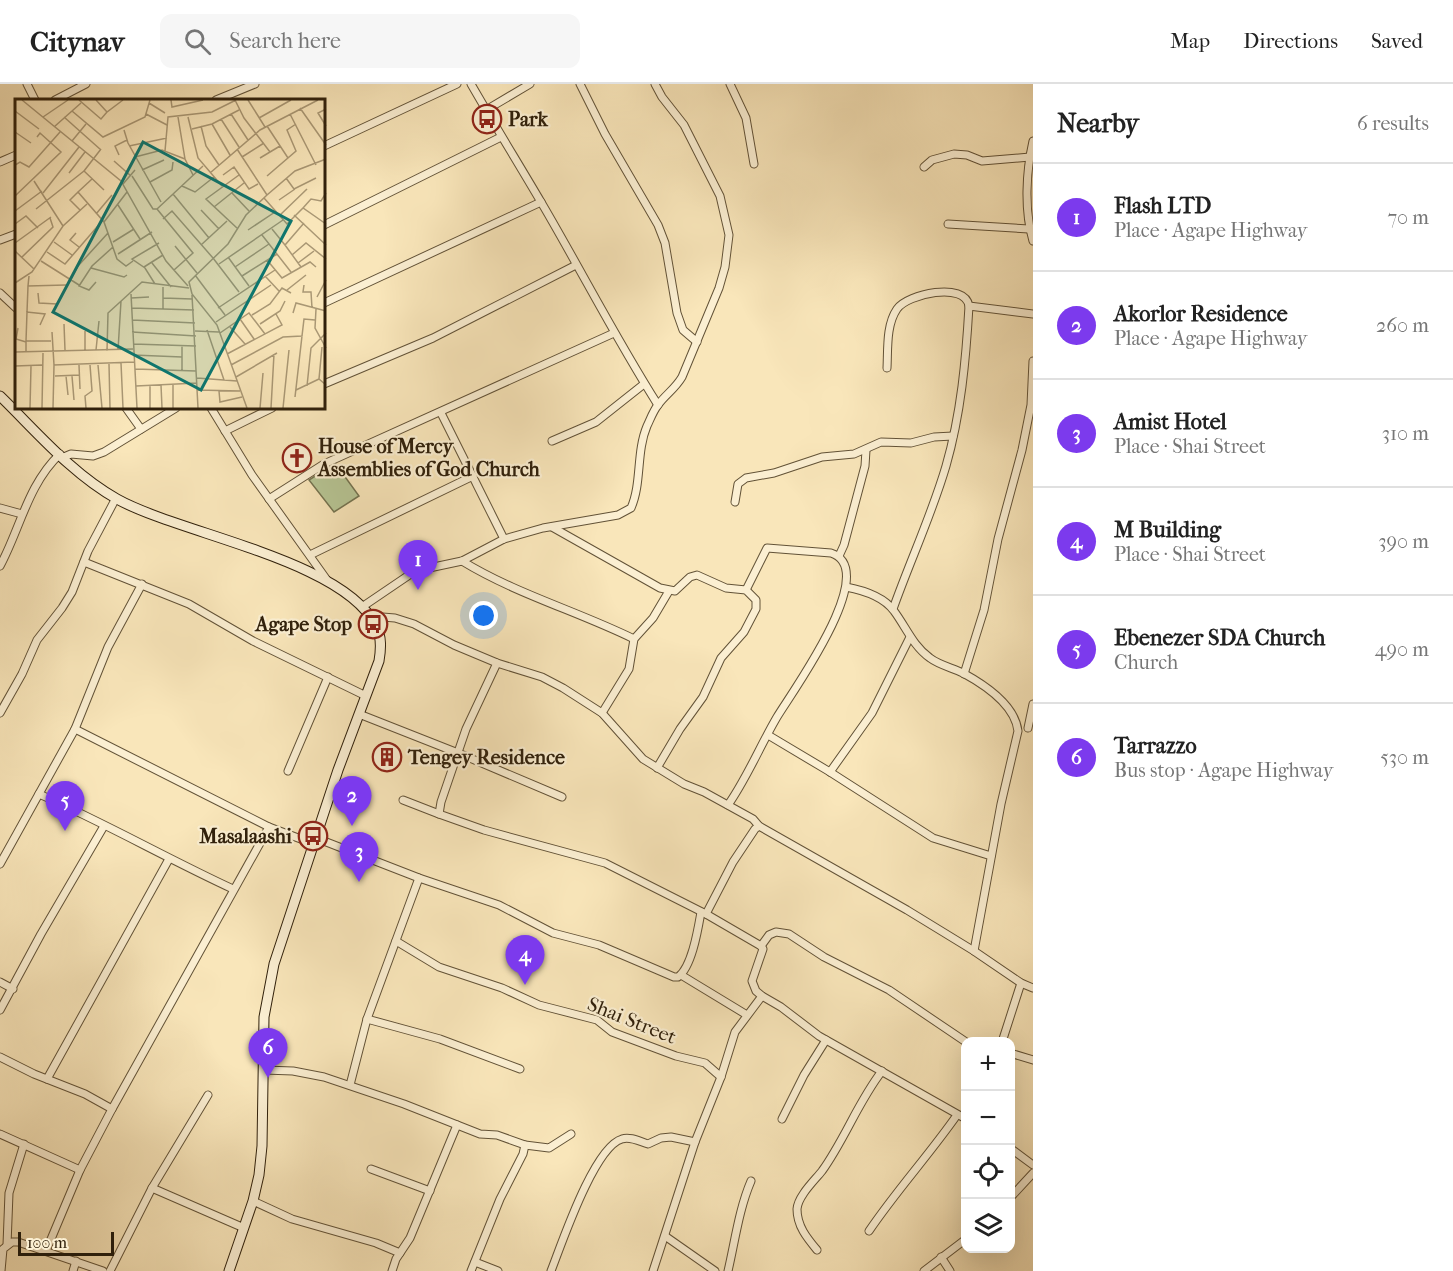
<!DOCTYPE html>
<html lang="en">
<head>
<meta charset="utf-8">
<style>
  body { margin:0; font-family:"IM FELL French Canon",serif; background:#f6f6f6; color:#222 }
  .controls { position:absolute; right:18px; bottom:18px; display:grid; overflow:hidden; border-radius:12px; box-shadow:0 6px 24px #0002 }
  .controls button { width:54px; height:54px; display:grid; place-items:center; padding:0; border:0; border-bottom:2px solid #e0e0e0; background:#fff; color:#222; font:30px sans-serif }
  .scale { position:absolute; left:18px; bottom:15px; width:96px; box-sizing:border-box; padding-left:6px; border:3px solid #30200b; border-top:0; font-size:16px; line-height:21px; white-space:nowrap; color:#30200b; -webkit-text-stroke:4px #fbefd2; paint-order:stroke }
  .you { position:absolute; left:484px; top:532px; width:21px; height:21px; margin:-15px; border:4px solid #fff; border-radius:50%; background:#1a73e8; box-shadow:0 0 0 9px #1a73e833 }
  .badge { display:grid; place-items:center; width:39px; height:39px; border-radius:50%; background:#7c3aed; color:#fff; font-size:20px; font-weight:700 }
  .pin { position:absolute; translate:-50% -50px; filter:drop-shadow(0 2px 3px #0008) }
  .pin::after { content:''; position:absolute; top:32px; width:21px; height:18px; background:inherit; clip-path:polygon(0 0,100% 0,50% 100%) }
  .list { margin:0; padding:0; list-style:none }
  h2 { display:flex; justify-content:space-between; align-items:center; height:78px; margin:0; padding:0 24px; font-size:26px }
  h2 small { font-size:20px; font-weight:400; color:#767676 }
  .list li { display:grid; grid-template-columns:39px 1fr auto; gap:18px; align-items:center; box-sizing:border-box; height:108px; padding:0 24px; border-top:2px solid #e0e0e0 }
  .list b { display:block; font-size:22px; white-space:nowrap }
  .list p { margin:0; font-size:20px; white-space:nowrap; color:#767676 }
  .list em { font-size:20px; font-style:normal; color:#767676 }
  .icon { flex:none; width:33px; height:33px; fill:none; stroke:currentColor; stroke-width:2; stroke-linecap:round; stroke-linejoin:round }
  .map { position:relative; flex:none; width:1033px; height:1187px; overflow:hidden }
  header { display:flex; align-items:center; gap:36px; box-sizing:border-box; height:84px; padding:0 30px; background:#fff; border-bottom:2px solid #e0e0e0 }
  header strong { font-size:28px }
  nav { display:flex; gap:33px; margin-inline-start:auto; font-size:21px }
  .search { width:420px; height:54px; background:#f6f6f6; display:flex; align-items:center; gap:15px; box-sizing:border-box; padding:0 21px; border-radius:12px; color:#767676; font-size:22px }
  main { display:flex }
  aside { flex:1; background:#fff }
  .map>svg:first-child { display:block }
</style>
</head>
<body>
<header>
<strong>Citynav</strong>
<div class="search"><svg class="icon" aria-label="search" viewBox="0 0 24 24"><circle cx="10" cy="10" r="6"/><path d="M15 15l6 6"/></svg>Search here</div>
<nav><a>Map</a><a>Directions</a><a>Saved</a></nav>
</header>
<main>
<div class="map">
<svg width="1033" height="1187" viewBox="0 0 1033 1187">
  <rect width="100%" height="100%" fill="#f9e6ba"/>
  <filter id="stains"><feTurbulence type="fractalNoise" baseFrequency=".00333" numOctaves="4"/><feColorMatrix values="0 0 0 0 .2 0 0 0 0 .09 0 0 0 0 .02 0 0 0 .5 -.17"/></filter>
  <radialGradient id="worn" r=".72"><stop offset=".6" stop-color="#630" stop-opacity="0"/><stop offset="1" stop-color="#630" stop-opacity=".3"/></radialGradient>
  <path fill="#b7c695" stroke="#747350" stroke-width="1.5" d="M335,379L359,412L334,428L309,396Z"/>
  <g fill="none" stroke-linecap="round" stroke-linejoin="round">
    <g stroke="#625237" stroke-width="9">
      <g id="street">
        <path d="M27,0L35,16"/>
        <path d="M471,0C494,40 518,79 541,118C581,186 616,255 658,321"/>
        <path d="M580,0L605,50L658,141L665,159L677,229L683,246L697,258"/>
        <path d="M730,0L746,34L754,80"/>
        <path d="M55,16L86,0"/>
        <path d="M216,16L255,0"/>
        <path d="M486,26L530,0"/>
        <path d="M1033,57C1026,88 1024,126 1033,157"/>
        <path d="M324,62L457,0"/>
        <path d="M0,78L16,71"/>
        <path d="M924,83L932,76L954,70L967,71L982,77L1030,73"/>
        <path d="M948,140L1029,145"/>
        <path d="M324,141L501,53"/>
        <path d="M0,156L16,150"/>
        <path d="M0,209L16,224"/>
        <path d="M324,219L541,118"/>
        <path d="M969,222L1033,230"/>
        <path d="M887,284C888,265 886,241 897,225C907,210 965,197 969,222C966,275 961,330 946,382C932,430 910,477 893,525"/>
        <path d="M324,300L433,254L576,181"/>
        <path d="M126,324L141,345"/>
        <path d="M211,324L252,391L327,496"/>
        <path d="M441,329L504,455"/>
        <path d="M225,347L272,324"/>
        <path d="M552,357L596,338L644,300"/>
        <path d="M64,373L71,370L93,372L104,368L176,324"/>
        <path d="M269,415L324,380L614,249"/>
        <path d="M735,418L738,400L746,394L774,389L822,373L854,370L881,358L911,359L934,353L953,352"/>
        <path d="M0,424L22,430"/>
        <path d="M552,443L660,504L675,507L690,493L697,491L726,504L746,506L756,516V525L744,548L721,574L703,613L680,645L657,684"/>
        <path d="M310,471L473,392"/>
        <path d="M839,472L844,461L865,382L866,366"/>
        <path d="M462,477C516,510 577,527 634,555"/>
        <path d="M84,478L189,520L253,557L366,612"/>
        <path d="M0,482C20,445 28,400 60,370"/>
        <path d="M846,503C862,506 884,513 894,527C906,543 913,562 930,574C939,581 953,584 963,589C985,601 1015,621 1018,647L1001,720L974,867"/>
        <path d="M362,523L415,487L462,477L504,455L543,444L618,431L631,424C642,399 636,368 647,342C650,336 653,327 658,321C665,311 675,305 682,293L719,204L725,183L729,151L720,112L684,41L662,13L655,0"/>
        <path d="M370,532L395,534L414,540L454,561L497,579L542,593L563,604L602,629L643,675L684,700L704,708L753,735L759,742L907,826L974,867L1021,899L1033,904"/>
        <path d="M497,579L466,645L441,718L439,730L484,746L605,779L706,830L761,862L763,865L752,897L756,907L762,912L781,923L819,952L966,1035"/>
        <path d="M964,590L984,526L998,455L1022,366L1031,321L1033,277"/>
        <path d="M0,629L22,590L37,556L62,524L72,508L88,467L116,414"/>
        <path d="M602,629L629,585L634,555L653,534L669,507"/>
        <path d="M359,630L458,669L562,713"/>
        <path d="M1028,644L1033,620"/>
        <path d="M75,645L269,743L314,760"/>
        <path d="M768,651L830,688L933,754L991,772"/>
        <path d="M288,687L328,593"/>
        <path d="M830,688L872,629L910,553"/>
        <path d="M39,710C105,739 168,775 233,805"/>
        <path d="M403,716L439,730"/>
        <path d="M728,721C747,694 760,662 777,633C792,608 882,485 831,469L767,464L746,506"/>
        <path d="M316,754L419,794L499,821L553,849L599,861L674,893H678C692,883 698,845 701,828"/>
        <path d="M0,780L75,645L108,563L142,500"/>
        <path d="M706,830L733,778L755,745L759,742"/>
        <path d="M396,857L439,883L502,904L539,921L597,936L612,948L676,972L705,979L721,993"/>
        <path d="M761,862L769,851L776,848L789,850L824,873L889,906L966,958"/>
        <path d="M681,891L747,931"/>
        <path d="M0,898L13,905"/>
        <path d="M0,926L41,850L104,742"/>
        <path d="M367,935L440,955L520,985"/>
        <path d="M1002,958L1021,899"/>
        <path d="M1010,969L1033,976"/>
        <path d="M0,973L34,990L85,1010L112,1025"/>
        <path d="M264,986L293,987L324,993L404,1020L480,1050L497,1051L525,1061L523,1070L500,1115L471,1187"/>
        <path d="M47,995L169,775"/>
        <path d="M350,1001L367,935L419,794"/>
        <path d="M782,1035L804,991L826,956"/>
        <path d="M0,1050L80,1086"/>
        <path d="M525,1061L549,1064L571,1050"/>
        <path d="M1010,1064L1033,1081"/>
        <path d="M371,1085L430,1107"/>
        <path d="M152,1104L244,1144"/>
        <path d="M1010,1114L1033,1089"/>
        <path d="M253,1117L292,1135L376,1159L400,1169"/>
        <path d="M869,1147C896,1107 929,1071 957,1031"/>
        <path d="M665,1152L715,1187"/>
        <path d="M7,1161L9,1109L24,1060"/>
        <path d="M817,1166C807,1154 797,1142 797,1125C798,1112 814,1097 822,1087C845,1055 858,1018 882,987"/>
        <path d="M46,1167L80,1086L112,1025L269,743"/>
        <path d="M941,1173L950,1187"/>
        <path d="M475,1178L498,1187"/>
        <path d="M1,1187L3,1165L12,1158H18L103,1187"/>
        <path d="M73,1187L76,1177"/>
        <path d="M110,1187L152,1104L208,1011"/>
        <path d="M392,1187L396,1175L410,1154L457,1041"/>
        <path d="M551,1187C562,1159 594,1063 622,1055C630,1052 641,1058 648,1060L661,1054L671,1053L695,1058"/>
        <path d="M653,1187L695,1058L721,993L735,948L762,912"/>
        <path d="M728,1187C735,1157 739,1125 751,1097"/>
        <path d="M924,1187L966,1155"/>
      </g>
    </g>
    <g stroke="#30200b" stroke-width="11">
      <path id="secondary" d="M0,312C36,347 72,390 117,415C180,450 344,476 376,542C382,553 381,565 379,577L338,686L274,880L264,933L262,1062L259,1091L253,1117L229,1187"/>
    </g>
    <use href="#street" stroke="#fbefd2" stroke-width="7"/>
    <use href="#secondary" stroke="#fbefd2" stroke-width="9"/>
  </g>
  <defs>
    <g id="bus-ring" transform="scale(1.5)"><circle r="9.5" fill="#fbefd2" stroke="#8f2418" stroke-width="1.5"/><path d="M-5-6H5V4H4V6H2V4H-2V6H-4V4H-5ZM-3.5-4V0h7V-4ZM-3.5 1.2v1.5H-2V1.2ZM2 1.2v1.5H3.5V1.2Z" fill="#8f2418"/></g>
    <g id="church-ring" transform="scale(1.5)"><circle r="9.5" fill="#fbefd2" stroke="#8f2418" stroke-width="1.5"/><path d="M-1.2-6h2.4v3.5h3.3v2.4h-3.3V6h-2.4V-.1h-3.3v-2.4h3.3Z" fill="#8f2418"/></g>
    <g id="building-ring" transform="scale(1.5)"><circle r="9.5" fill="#fbefd2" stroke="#8f2418" stroke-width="1.5"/><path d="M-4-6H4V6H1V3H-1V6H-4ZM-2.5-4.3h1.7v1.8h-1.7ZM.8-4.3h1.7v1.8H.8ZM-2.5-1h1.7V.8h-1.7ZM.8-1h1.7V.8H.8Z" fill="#8f2418"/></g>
  </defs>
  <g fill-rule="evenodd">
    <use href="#bus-ring" x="487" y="35"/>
    <use href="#church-ring" x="297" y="374"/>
    <use href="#bus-ring" x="373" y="540"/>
    <use href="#building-ring" x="387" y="673"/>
    <use href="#bus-ring" x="313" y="752"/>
  </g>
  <g text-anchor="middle" stroke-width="4.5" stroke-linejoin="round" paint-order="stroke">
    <g font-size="20" font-weight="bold" fill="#30200b" stroke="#fbefd2" text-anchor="start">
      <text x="508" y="42">Park</text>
      <text x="318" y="369">House of Mercy<tspan x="318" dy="23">Assemblies of God Church</tspan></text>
      <text x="352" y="547" text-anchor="end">Agape Stop</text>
      <text x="408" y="680">Tengey Residence</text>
      <text x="292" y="759" text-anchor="end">Masalaashi</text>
    </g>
    <g font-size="20" fill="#30200b" stroke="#fbefd2">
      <text transform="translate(632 936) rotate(22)" y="7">Shai Street</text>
    </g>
  </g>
  <g transform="translate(15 15)">
    <rect width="310" height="310" fill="#f9e6ba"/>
    <path fill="none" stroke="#a99774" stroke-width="1.5" d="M7,1L106,82L151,162L173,187M64,1L86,20L92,13M81,1L92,13L108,1M156,1L157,8L188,1M220,1L229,19L255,53M233,1L250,28M134,4L150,14M285,9L311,46M311,10L303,14L311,27M0,12L24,30M57,12L88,38L130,18L135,1M131,15L152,26M216,15L233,41M275,15L301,66M28,18L53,1M49,18L86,51M163,18L170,60L178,76M173,18L183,59L207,87M244,19L276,1M206,20L224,48M197,25L215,56M186,27L191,47L204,66M252,27L273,59M39,28L66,4M177,30L197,25L224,11M109,31L113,44L146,103M0,33L16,44M57,42L71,25M114,47L152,39M86,50L69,72L89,91M222,50L252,96M150,52L153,18L197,13L221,1M104,56L100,47L112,41M120,58L147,51L170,60M227,58L249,44M245,59L265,47M99,62L116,77M0,66L5,63L14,68L45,33M127,71L149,61M54,74L70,53M195,74L245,31L303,1M208,76L219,68L234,90L243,85M117,77L138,110H142M252,77L281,52L272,31L281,25M271,79L279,90L301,79M77,80L63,93L89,123L102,160L111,167L118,162M19,82L48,127M135,83L157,71L158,63M108,85L120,71M167,87L180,93L199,78M63,93L55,101L65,111M28,94L64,48M217,94L234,112M158,95L194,139M0,97L46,53L25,34L22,38M249,99L272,125L288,109L311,125M264,101L280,90M103,106L125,140M199,108L229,84M288,109L296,100L306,102L311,94M21,110L69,72M186,111L204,130M0,112L27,92M81,115L97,96M279,116L311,146M264,117L292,90M148,120L157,112L198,159M89,123L112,93M0,125L11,117L23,129M223,130L191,100L224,76M257,130L270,146L289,124M233,131L260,113M61,134L55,141L64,148M247,136L276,173M39,143L57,156M98,143L119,130M0,144L36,118M186,146L212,122M270,146L286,168M160,147L182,174M0,152L19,170M32,153L50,165L88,121M103,155L137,133M277,156L291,144L311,160M7,158L38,128L35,119M213,158L234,187M198,159L224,193M252,161L267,179L295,163L301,168M26,162L64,186M137,164L156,188M283,164L299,152M204,165L268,121M129,168L148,156M220,168L254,145M76,169L109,178L112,176M159,171L178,154L142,110L188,67M180,176L210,216M14,177L13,187L51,186M227,177L262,155M250,177L264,192M81,183L74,191L64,187L77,167L98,148M0,184L17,173L48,127L72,105M140,185L130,169L117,160L144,144M289,186L288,193H296L297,209M272,191L291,176M23,194L24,204L42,205L63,167L93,134M116,195L122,309M177,196L183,309M302,198L311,181M116,199L134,198M148,199L177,200M117,209L179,211M203,209L260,171M301,210L300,229L311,249M148,211V188M12,213L13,187M278,214L281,204L311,212M237,216L255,205L267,189L276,194M225,220L239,240M117,221L180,224M201,223L256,186M49,225L50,251M245,225L265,212L270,202M215,228L230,245M3,229L1,240L11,243M192,231L209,281M70,232V251M180,232L204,233M37,233L39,266L119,263M117,233L181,237M205,234L234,214L250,235M11,242L12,213L30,215L25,226M118,245L181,247M167,247V272M307,248L304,280L311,286M81,251L84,222M103,251L106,202M92,252L93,214L127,183L174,189M0,253L118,250M11,253V242H36M212,255L267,226L261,215M118,256L167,258M106,264L108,309M94,265L95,309M64,266L65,290M83,266L87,309M216,266L268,238L287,237L289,220L300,221M0,267L27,266M120,270L181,272M40,277L65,276M51,277L53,296M57,277L59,301M221,278L262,254M182,279L222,282M146,286L147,309M121,287L182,284M135,287V309M292,287L296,249L311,234M182,291L225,292M281,291L304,280M204,292L205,303L227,298M280,298L287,237M15,309L16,267M27,309L28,254M38,309L39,266M71,309L70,297L77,292L75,266M158,309V286M232,309L202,226L177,195L174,183L213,145L231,116L252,96L280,72L311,60M245,309L248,274M256,309L259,255M268,309L274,251"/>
    <path fill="#0f766e" fill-opacity="0.15" stroke="#0f766e" stroke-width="3" d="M128,43L276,122L186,291L38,213Z"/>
    <rect width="310" height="310" fill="none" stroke="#30200b" stroke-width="3"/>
  </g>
  <rect width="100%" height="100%" filter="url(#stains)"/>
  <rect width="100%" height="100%" fill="url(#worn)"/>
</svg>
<div class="controls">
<button>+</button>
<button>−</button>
<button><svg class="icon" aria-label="locate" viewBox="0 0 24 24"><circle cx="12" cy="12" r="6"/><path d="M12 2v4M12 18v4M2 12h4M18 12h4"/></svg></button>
<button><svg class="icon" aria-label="layers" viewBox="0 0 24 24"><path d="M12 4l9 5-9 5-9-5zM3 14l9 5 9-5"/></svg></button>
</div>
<div class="scale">100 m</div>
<div class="you"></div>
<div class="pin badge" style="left:418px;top:506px">1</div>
<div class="pin badge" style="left:352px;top:742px">2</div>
<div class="pin badge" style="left:359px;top:798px">3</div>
<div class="pin badge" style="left:525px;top:901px">4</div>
<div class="pin badge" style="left:65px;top:747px">5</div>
<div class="pin badge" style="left:268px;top:994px">6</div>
</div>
<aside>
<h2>Nearby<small>6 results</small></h2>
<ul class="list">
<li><span class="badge">1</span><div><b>Flash LTD</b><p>Place · Agape Highway</p></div><em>70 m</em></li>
<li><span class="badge">2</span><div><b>Akorlor Residence</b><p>Place · Agape Highway</p></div><em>260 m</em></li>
<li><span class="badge">3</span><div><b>Amist Hotel</b><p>Place · Shai Street</p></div><em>310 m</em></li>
<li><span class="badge">4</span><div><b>M Building</b><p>Place · Shai Street</p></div><em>390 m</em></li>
<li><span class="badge">5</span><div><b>Ebenezer SDA Church</b><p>Church</p></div><em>490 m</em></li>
<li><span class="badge">6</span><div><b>Tarrazzo</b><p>Bus stop · Agape Highway</p></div><em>530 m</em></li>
</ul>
</aside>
</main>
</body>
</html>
